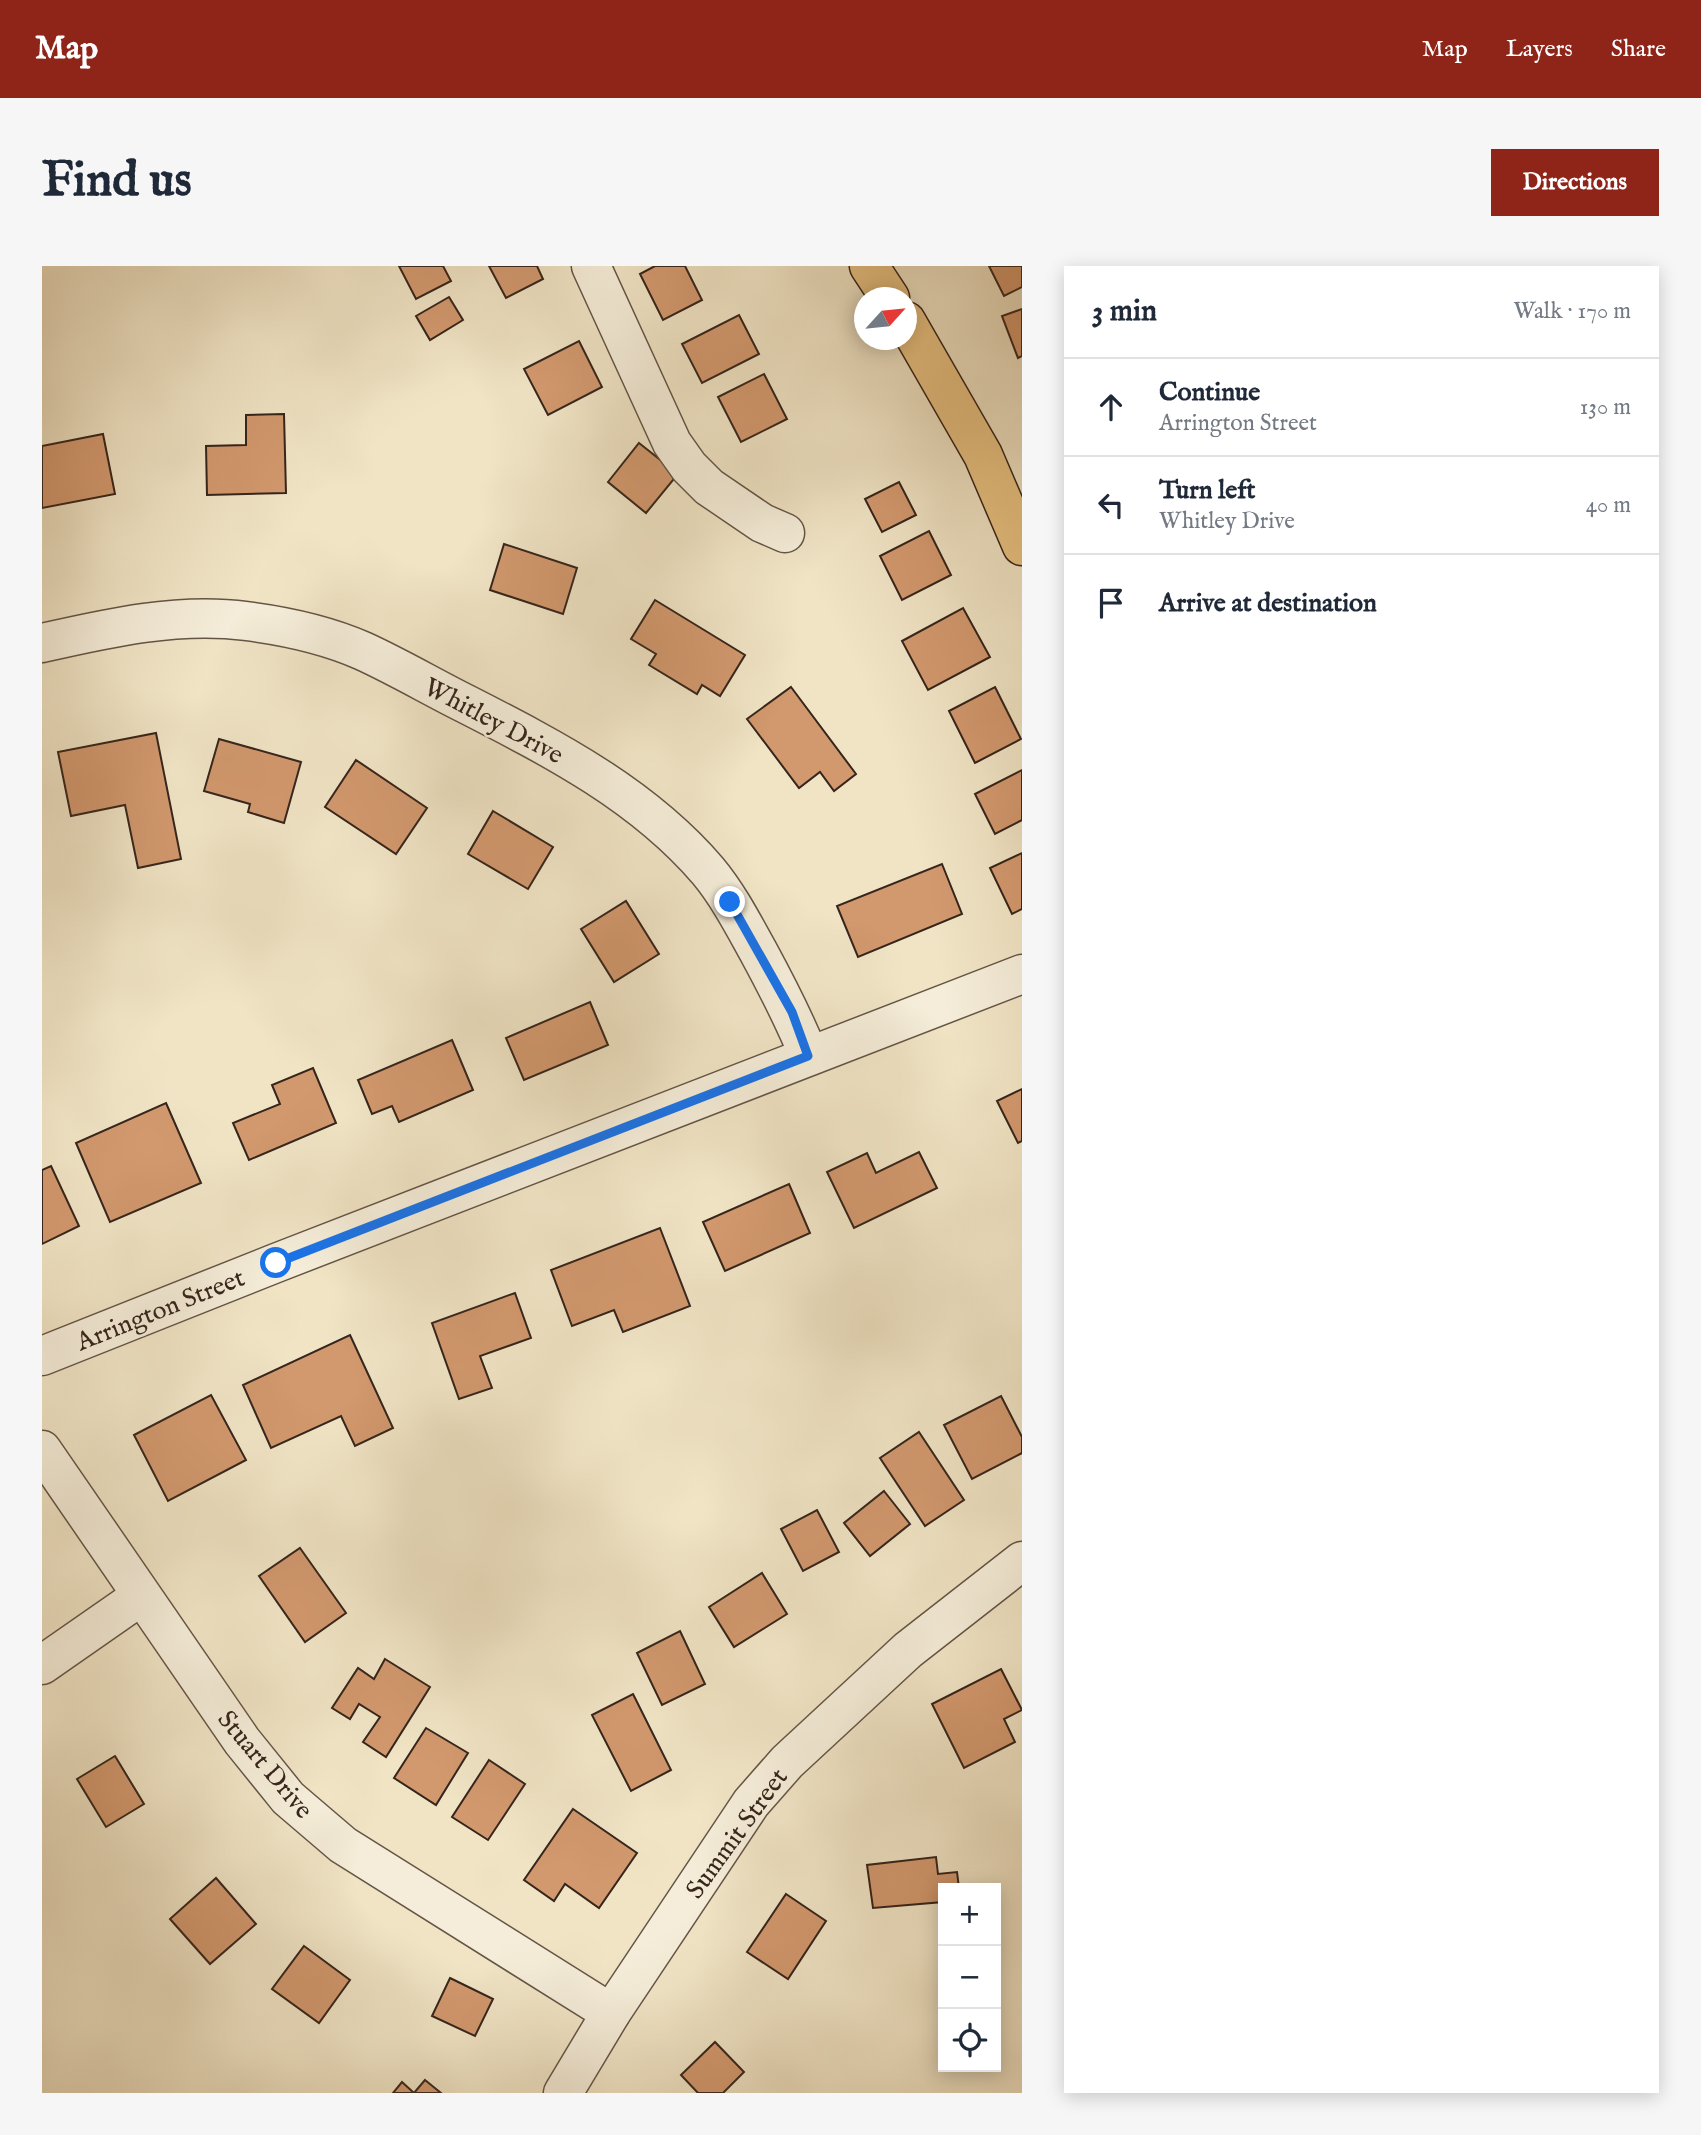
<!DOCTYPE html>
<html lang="en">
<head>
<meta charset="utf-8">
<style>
  body { margin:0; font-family:"IM FELL English",serif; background:#f6f6f7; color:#1f2937 }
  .controls { position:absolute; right:21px; bottom:21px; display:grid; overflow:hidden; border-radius:0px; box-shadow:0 4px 18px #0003 }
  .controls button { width:63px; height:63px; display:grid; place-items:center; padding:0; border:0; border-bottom:2px solid #e0e1e3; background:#fff; color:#1f2937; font:35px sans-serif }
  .compass { position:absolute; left:812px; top:21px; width:63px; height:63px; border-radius:50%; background:#fff; box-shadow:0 4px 18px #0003; rotate:63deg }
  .stop { position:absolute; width:21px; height:21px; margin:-16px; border:5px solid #1a73e8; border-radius:50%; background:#fff }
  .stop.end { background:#1a73e8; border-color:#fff; box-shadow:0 2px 7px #0008 }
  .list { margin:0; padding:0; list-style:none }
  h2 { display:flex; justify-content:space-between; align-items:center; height:91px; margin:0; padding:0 28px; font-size:30px }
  h2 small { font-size:23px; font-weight:400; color:#747a83 }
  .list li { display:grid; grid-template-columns:46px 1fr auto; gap:21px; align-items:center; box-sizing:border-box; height:98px; padding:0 28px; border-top:2px solid #e0e1e3 }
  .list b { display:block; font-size:26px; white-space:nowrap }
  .list p { margin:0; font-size:23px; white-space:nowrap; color:#747a83 }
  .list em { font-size:23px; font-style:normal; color:#747a83 }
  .icon { flex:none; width:38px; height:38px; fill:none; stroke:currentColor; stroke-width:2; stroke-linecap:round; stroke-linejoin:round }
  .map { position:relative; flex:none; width:980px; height:1827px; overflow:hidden; border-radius:0px }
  header { display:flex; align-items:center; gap:42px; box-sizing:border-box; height:98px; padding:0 35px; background:#8f2418; color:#fff }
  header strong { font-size:33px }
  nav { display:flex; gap:38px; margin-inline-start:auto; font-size:24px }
  .intro { display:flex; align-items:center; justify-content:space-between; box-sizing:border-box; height:168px; padding:0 42px }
  h1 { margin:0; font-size:49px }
  .button { padding:18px 32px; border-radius:0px; background:#8f2418; color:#fff; font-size:24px; font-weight:700 }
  main { display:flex; gap:42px; padding:0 42px }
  aside { flex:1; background:#fff; border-radius:0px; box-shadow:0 4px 18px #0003 }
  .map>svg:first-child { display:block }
</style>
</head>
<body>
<header>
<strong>Map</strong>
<nav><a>Map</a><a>Layers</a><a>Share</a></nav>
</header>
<div class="intro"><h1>Find us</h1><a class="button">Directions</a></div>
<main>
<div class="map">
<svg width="980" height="1827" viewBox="0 0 980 1827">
  <rect width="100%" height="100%" fill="#f0e4c5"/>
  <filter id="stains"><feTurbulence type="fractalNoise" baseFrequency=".00286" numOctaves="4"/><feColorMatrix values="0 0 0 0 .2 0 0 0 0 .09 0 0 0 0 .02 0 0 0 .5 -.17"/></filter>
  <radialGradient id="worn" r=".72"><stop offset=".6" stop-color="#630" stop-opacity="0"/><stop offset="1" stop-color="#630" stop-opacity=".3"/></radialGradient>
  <g fill="#d2986e" stroke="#35251c" stroke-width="2">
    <path d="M357,0H401L409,15L374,33Z"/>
    <path d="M447,0H495L501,13L464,32Z"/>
    <path d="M613,0H643L660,34L621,54L598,8Z"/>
    <path d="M947,0H980V21L962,30Z"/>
    <path d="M407,31L421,54L388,74L374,50Z"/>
    <path d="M980,43V90L976,92L960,50Z"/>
    <path d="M697,49L717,88L660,117L640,78Z"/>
    <path d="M537,75L560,121L506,149L482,103Z"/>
    <path d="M722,108L745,153L699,176L676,131Z"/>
    <path d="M242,148L244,227L165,229L164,180L204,179V149Z"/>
    <path d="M61,168L73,228L0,242V180Z"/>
    <path d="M597,177L636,208L604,247L566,216Z"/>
    <path d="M857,216L874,249L840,266L823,233Z"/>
    <path d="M887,265L909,309L860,334L838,290Z"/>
    <path d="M462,278L535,302L521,348L448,324Z"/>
    <path d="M613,334L703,389L678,430L660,419L655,428L607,399L614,388L589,373Z"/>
    <path d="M921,342L948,391L886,424L860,375Z"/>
    <path d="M749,421L814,508L792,525L778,506L757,522L705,453Z"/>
    <path d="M953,421L979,473L933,497L907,445Z"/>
    <path d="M114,467L139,593L96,602L83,539L29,550L16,486Z"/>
    <path d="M177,473L259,496L242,557L206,546L208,538L162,525Z"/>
    <path d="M314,494L385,542L354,588L283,541Z"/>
    <path d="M980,504V554L953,568L933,528Z"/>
    <path d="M451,545L511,581L486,623L426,588Z"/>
    <path d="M980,587V643L970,648L948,602Z"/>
    <path d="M900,598L920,648L816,691L795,640Z"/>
    <path d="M584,635L617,688L572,716L539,663Z"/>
    <path d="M548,736L566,779L482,814L464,772Z"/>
    <path d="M410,774L431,824L357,856L350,840L330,848L316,814Z"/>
    <path d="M271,802L294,857L207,894L191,857L238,838L230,819Z"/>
    <path d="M980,823V875L976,877L955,835Z"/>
    <path d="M124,837L159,917L68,956L34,877Z"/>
    <path d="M877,886L895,922L812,962L785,906L825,887L834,907Z"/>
    <path d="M9,900L37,960L0,978V904Z"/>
    <path d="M747,918L768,967L683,1005L661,956Z"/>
    <path d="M618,962L648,1040L581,1066L572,1044L530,1060L509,1004Z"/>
    <path d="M473,1027L489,1072L438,1090L450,1122L417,1133L390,1057Z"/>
    <path d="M308,1069L351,1162L313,1180L299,1150L229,1182L201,1119Z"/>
    <path d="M169,1129L204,1194L126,1235L92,1169Z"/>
    <path d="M959,1130L980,1171V1187L930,1213L902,1159Z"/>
    <path d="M877,1166L922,1234L883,1260L838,1192Z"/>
    <path d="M842,1225L868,1258L828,1290L802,1257Z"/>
    <path d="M775,1244L797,1286L761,1305L739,1263Z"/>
    <path d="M258,1282L304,1347L263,1376L217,1310Z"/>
    <path d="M720,1307L745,1348L692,1381L667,1341Z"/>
    <path d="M638,1365L663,1418L620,1439L595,1387Z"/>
    <path d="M343,1393L388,1421L344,1491L321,1476L338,1451L317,1438L308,1453L290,1442L316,1402L332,1413Z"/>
    <path d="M959,1403L980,1444L962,1453L973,1476L922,1502L890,1438Z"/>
    <path d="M591,1428L629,1504L589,1525L550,1449Z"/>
    <path d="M384,1462L426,1487L394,1539L352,1512Z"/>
    <path d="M73,1490L102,1538L64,1561L35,1513Z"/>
    <path d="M447,1494L483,1518L446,1574L410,1551Z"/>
    <path d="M531,1543L595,1587L557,1642L523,1618L512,1635L482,1614Z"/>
    <path d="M894,1591L896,1608L915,1606L917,1622H901V1636L831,1642L825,1599Z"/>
    <path d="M174,1612L214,1658L168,1698L128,1653Z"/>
    <path d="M744,1628L784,1655L746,1713L705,1686Z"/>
    <path d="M262,1680L308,1714L277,1757L230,1723Z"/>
    <path d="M408,1712L451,1733L433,1770L390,1750Z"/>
    <path d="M673,1776L702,1806L681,1827H656L639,1809Z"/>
    <path d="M383,1814L399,1827H351L360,1816L372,1827Z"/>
  </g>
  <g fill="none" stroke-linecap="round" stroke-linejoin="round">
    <g stroke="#645546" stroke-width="41">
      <g id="minor">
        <path d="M549,0L630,177L647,201L667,221L720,257L743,267"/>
        <path d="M0,377C66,362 136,346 204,355C243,360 285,369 321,385C356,401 390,421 424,438C512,483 601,529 666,605C686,629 701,658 716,685C735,720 752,753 767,790"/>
        <path d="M0,1090L234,997L980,708"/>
        <path d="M0,1184L200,1475L246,1532L301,1579L569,1747"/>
        <path d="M0,1399L99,1330"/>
        <path d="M521,1827L569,1747L709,1537L745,1496L866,1384L980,1295"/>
      </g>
    </g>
    <g stroke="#35251c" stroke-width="41">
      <g id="major">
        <path d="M827,0L848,32"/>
        <path d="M864,55L941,189L980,280"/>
      </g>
    </g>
    <use href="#minor" stroke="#f5edd9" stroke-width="38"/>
    <use href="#major" stroke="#e8c282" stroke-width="38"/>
  </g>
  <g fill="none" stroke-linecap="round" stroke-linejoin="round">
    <path stroke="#1a73e8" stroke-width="9" d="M234,997L766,790L750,746L688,636"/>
  </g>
  <g text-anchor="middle" stroke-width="5" stroke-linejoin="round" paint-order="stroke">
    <g font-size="26" fill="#35251c" stroke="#f5edd9">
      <text transform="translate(452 454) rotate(28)" y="9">Whitley Drive</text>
      <text transform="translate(118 1043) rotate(-22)" y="9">Arrington Street</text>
      <text transform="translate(224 1498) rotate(50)" y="9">Stuart Drive</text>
      <text transform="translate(694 1567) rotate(-54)" y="9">Summit Street</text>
    </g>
  </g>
  <rect width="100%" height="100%" filter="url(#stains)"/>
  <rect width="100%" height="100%" fill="url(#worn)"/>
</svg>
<div class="controls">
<button>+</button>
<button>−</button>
<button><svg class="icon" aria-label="locate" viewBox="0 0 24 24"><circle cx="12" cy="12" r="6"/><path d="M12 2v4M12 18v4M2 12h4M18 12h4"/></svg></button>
</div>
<svg class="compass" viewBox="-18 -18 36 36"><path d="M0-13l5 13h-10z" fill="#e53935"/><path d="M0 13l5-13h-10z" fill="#747a83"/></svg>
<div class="stop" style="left:234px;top:997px"></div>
<div class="stop end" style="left:688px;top:636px"></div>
</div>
<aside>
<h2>3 min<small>Walk · 170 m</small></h2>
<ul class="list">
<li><svg class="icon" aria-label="ahead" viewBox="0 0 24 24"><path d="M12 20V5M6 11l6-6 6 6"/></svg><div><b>Continue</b><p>Arrington Street</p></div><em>130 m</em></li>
<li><svg class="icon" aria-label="left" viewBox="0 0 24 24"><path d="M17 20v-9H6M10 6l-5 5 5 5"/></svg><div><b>Turn left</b><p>Whitley Drive</p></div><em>40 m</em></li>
<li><svg class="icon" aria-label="arrive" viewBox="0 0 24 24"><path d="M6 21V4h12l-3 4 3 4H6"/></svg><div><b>Arrive at destination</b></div></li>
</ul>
</aside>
</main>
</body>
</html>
